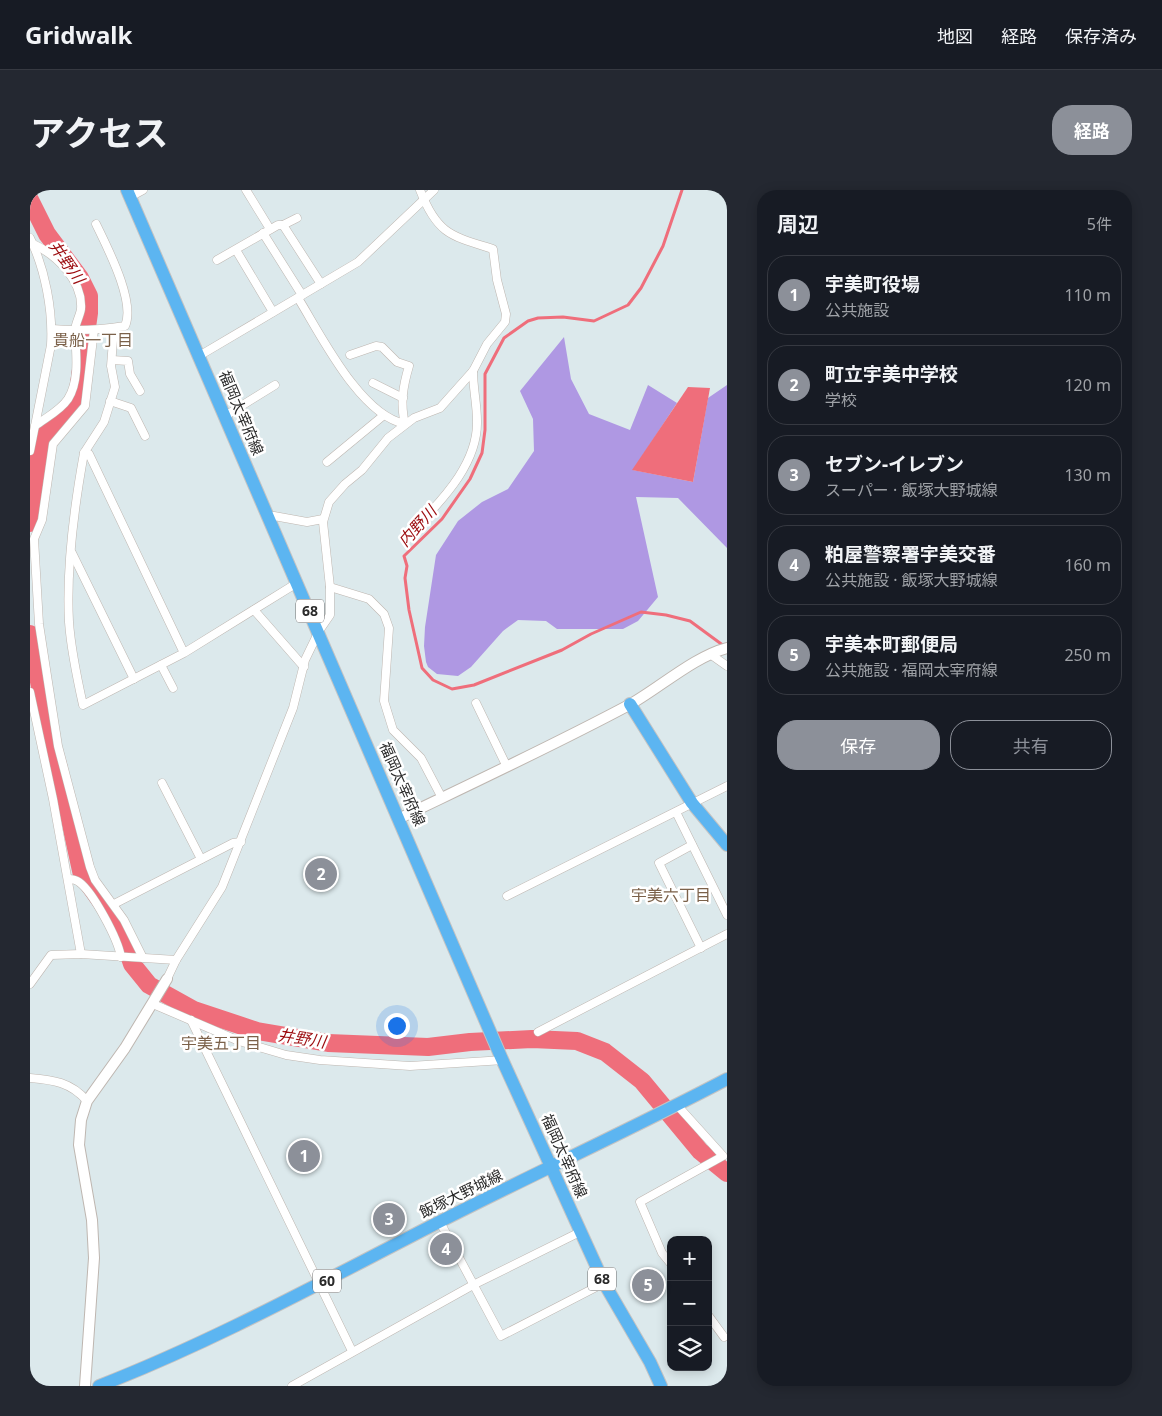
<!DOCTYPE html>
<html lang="ja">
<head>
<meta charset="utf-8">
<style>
  body { margin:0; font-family:"Noto Sans","Noto Sans JP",sans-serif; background:#242831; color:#f1f3f6 }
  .controls { position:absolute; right:15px; bottom:15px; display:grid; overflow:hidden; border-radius:10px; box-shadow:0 2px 12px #0003 }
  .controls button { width:45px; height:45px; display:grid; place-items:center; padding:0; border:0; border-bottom:1px solid #363941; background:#171b24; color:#f1f3f6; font:25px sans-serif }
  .you { position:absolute; left:366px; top:835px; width:18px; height:18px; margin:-12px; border:4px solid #fff; border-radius:50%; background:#1a73e8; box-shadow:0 0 0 8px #1a73e833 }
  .badge { display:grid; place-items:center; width:32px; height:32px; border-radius:50%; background:#8c9099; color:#fff; font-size:16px; font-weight:700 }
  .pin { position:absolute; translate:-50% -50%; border:2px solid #fff; box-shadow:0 1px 5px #0006 }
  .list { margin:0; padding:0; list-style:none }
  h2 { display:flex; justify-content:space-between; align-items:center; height:65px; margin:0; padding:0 20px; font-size:21px }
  h2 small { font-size:16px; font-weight:400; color:#9ea1a6 }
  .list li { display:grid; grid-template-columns:32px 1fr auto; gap:15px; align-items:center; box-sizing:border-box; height:80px; margin:0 10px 10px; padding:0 10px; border:1px solid #363941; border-radius:20px }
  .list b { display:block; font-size:19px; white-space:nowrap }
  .list p { margin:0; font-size:16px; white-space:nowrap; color:#9ea1a6 }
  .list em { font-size:16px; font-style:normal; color:#9ea1a6 }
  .actions { display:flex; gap:10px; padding:15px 20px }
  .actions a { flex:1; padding:11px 0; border:1px solid #8c9099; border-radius:20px; text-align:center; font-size:18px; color:#8c9099 }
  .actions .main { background:#8c9099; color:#fff }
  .icon { flex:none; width:28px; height:28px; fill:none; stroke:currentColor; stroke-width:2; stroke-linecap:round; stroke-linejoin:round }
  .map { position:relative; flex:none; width:697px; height:1196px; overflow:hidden; border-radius:20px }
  header { display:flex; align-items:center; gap:30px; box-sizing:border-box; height:70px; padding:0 25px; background:#171b24; border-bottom:1px solid #363941 }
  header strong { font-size:24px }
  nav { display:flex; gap:28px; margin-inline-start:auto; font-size:18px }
  .intro { display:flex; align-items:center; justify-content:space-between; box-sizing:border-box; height:120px; padding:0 30px }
  h1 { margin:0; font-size:35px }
  .button { padding:12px 22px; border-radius:20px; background:#8c9099; color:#fff; font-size:18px; font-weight:700 }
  main { display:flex; gap:30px; padding:0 30px }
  aside { flex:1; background:#171b24; border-radius:20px; box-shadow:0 2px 12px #0003 }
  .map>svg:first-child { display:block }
</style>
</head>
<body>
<header>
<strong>Gridwalk</strong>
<nav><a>地図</a><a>経路</a><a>保存済み</a></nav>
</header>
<div class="intro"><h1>アクセス</h1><a class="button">経路</a></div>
<main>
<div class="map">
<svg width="697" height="1196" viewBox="0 0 697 1196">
  <rect width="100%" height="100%" fill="#dce9ec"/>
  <path fill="#af98e3" d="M534,147L541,189L559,224L600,240L618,195L647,213L603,280L663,292L678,208L697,195V358L648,308L606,307L628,407L608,431L593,439H527L516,431L488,430L473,441L441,477L428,486L407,484L398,477L396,472L394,456L395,437L406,365L428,331L452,312L478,299L504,261L503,229L490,201Z"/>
  <path fill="#ef6e7b" d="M658,197L680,198L663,292L602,280Z"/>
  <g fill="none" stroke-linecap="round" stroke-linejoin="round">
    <path stroke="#ef6e7b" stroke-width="3" d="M652,0L633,56L611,98L598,115L564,131L533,127L508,128L498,131L474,148L455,184V240L452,263L440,289L412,329L374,366L377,376L375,388L379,420L392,478L403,490L422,499L444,495L532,460L561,444L611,422L636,425L660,431L694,456"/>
    <g stroke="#ef6e7b" stroke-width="18">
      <path d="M0,10L17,44L50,88L59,106V123L47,208C40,220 27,227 19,239C6,257 3,309 0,333"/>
      <path d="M0,444L21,555L28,575L52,685L77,720L95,753L102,774L119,795L164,820L227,841L298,853L398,857L440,852L502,849L547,851L575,862L612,891L670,961L697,983"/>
    </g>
    <g stroke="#beb6b0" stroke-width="9">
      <g id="minor">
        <path d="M216,0L240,39"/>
        <path d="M100,7L113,0"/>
        <path d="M253,35L267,28"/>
        <path d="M233,43L272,105"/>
        <path d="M0,48C15,79 23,120 21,155L0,261"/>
        <path d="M3,54C27,65 53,91 51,119C50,126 45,134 45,141C46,163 50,190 38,209C30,221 15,228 5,236"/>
        <path d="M206,60L243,122"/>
        <path d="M187,70L248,35H253L291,94"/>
        <path d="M268,108C291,145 330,225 375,234C370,214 373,196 379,176L367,172L352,157L346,156L320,165"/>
        <path d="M22,139C46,141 70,140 95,136C106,112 77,57 66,34"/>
        <path d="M64,140L55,216L23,254L12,330L4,349L9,434L18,492L28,556L60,677L65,690L94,730L113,768"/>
        <path d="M169,166L328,72L404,0"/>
        <path d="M82,170L98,171L100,184L110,201"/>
        <path d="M343,193L373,208"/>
        <path d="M80,211L101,218L115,246"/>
        <path d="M195,226L245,195"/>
        <path d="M54,263L74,232L85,197L81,176L84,138"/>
        <path d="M297,272L354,225"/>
        <path d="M239,327L244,326L277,332L293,329"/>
        <path d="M390,333C416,306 448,271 447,231C447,214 443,198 443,181"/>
        <path d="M42,363L104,489"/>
        <path d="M300,397L339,409L354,424L359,438L354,511L363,540L391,568L412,608"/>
        <path d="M224,420L274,477"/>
        <path d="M154,463L59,264L54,263C44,318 36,376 39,432C41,460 47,488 53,515L154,463L267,393"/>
        <path d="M680,464L697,476"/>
        <path d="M131,475L143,498"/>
        <path d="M0,502L23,609L51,764"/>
        <path d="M446,513L477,577"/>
        <path d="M132,593L171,669"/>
        <path d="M646,622L697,725"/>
        <path d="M662,655L629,673L671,758"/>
        <path d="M38,689C42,689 45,689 49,692C63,702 88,749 91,767"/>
        <path d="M477,706L697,596"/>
        <path d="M86,713L203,653L211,652"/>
        <path d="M137,789L146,770L192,697L263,518L275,470L289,441L300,425V397L293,332L299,312L315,294L332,280L358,248L384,228L410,218L443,181L457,154L475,132L476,124L467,90L463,59C421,46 407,44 390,0"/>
        <path d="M0,794L21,765L51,764L146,770"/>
        <path d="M123,814L209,851L256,865L290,870L380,876L474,870"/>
        <path d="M161,830L322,1161"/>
        <path d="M508,842L697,744"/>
        <path d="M0,888C23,890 41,892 57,911"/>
        <path d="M410,1032L471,1146L574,1093"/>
        <path d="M641,1074L632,1063L610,1012L693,966L647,915"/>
        <path d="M678,1125L694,1147"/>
        <path d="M262,1196L443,1095L550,1042"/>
      </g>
    </g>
    <g stroke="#beb6b0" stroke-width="12">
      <g id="tertiary">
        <path d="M370,628C447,591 524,555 599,515C628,499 665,466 697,458"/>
        <path d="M55,1196L64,1068L62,1030L49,955L51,930L57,911L95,858L137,789"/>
      </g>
    </g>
    <g stroke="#c3c3c3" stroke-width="14">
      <g id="primary">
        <path d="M97,0L471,867L574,1093L620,1172L631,1196"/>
        <path d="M600,514L662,613L697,655"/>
        <path d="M69,1196C187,1150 297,1089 409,1032C505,983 602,939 697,889"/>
      </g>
    </g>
    <use href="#minor" stroke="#fff" stroke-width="8"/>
    <use href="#tertiary" stroke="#fff" stroke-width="10"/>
    <use href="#primary" stroke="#5cb5f1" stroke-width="12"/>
  </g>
  <g text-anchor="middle" stroke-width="5" stroke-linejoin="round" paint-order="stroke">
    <g fill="#fff" stroke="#6a6a6a" stroke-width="1">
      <rect x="266" y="409.5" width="28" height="23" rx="4"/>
      <rect x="558" y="1077.5" width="28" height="23" rx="4"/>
      <rect x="283" y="1079.5" width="28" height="23" rx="4"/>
    </g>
    <g font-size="14" font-weight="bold" fill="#2a2a2a">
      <text x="280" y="426">68</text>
      <text x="572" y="1094">68</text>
      <text x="297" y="1096">60</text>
    </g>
    <g font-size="15" fill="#2a2a2a" stroke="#fff">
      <text transform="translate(211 223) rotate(67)" y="5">福岡太宰府線</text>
      <text transform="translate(372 594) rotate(66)" y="5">福岡太宰府線</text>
      <text transform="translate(534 966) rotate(66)" y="5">福岡太宰府線</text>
      <text transform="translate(431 1004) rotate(-26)" y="5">飯塚大野城線</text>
    </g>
    <g font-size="16" font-style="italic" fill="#9c0c0f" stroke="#fff">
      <text transform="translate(37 72) rotate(55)" y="6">井野川</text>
      <text transform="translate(387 336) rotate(-48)" y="6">内野川</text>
      <text transform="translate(272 848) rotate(9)" y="6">井野川</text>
    </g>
    <g font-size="16" fill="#7b614a" stroke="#fff">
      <text x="63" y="156">貴船一丁目</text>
      <text x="641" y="711">宇美六丁目</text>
      <text x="191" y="859">宇美五丁目</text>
    </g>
  </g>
</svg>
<div class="controls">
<button>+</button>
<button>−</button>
<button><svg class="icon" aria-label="layers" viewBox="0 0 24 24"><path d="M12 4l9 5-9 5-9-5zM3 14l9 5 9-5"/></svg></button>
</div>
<div class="you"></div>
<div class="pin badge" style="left:274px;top:966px">1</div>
<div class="pin badge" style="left:291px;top:684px">2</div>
<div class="pin badge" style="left:359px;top:1029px">3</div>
<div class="pin badge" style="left:416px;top:1059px">4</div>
<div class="pin badge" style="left:618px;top:1095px">5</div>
</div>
<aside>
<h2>周辺<small>5件</small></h2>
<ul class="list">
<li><span class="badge">1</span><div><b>宇美町役場</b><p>公共施設</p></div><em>110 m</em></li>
<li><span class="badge">2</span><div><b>町立宇美中学校</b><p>学校</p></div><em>120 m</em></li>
<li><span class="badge">3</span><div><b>セブン-イレブン</b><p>スーパー · 飯塚大野城線</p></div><em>130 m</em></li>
<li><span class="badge">4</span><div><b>粕屋警察署宇美交番</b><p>公共施設 · 飯塚大野城線</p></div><em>160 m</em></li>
<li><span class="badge">5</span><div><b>宇美本町郵便局</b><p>公共施設 · 福岡太宰府線</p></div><em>250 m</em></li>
</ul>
<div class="actions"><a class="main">保存</a><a>共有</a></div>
</aside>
</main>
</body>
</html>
